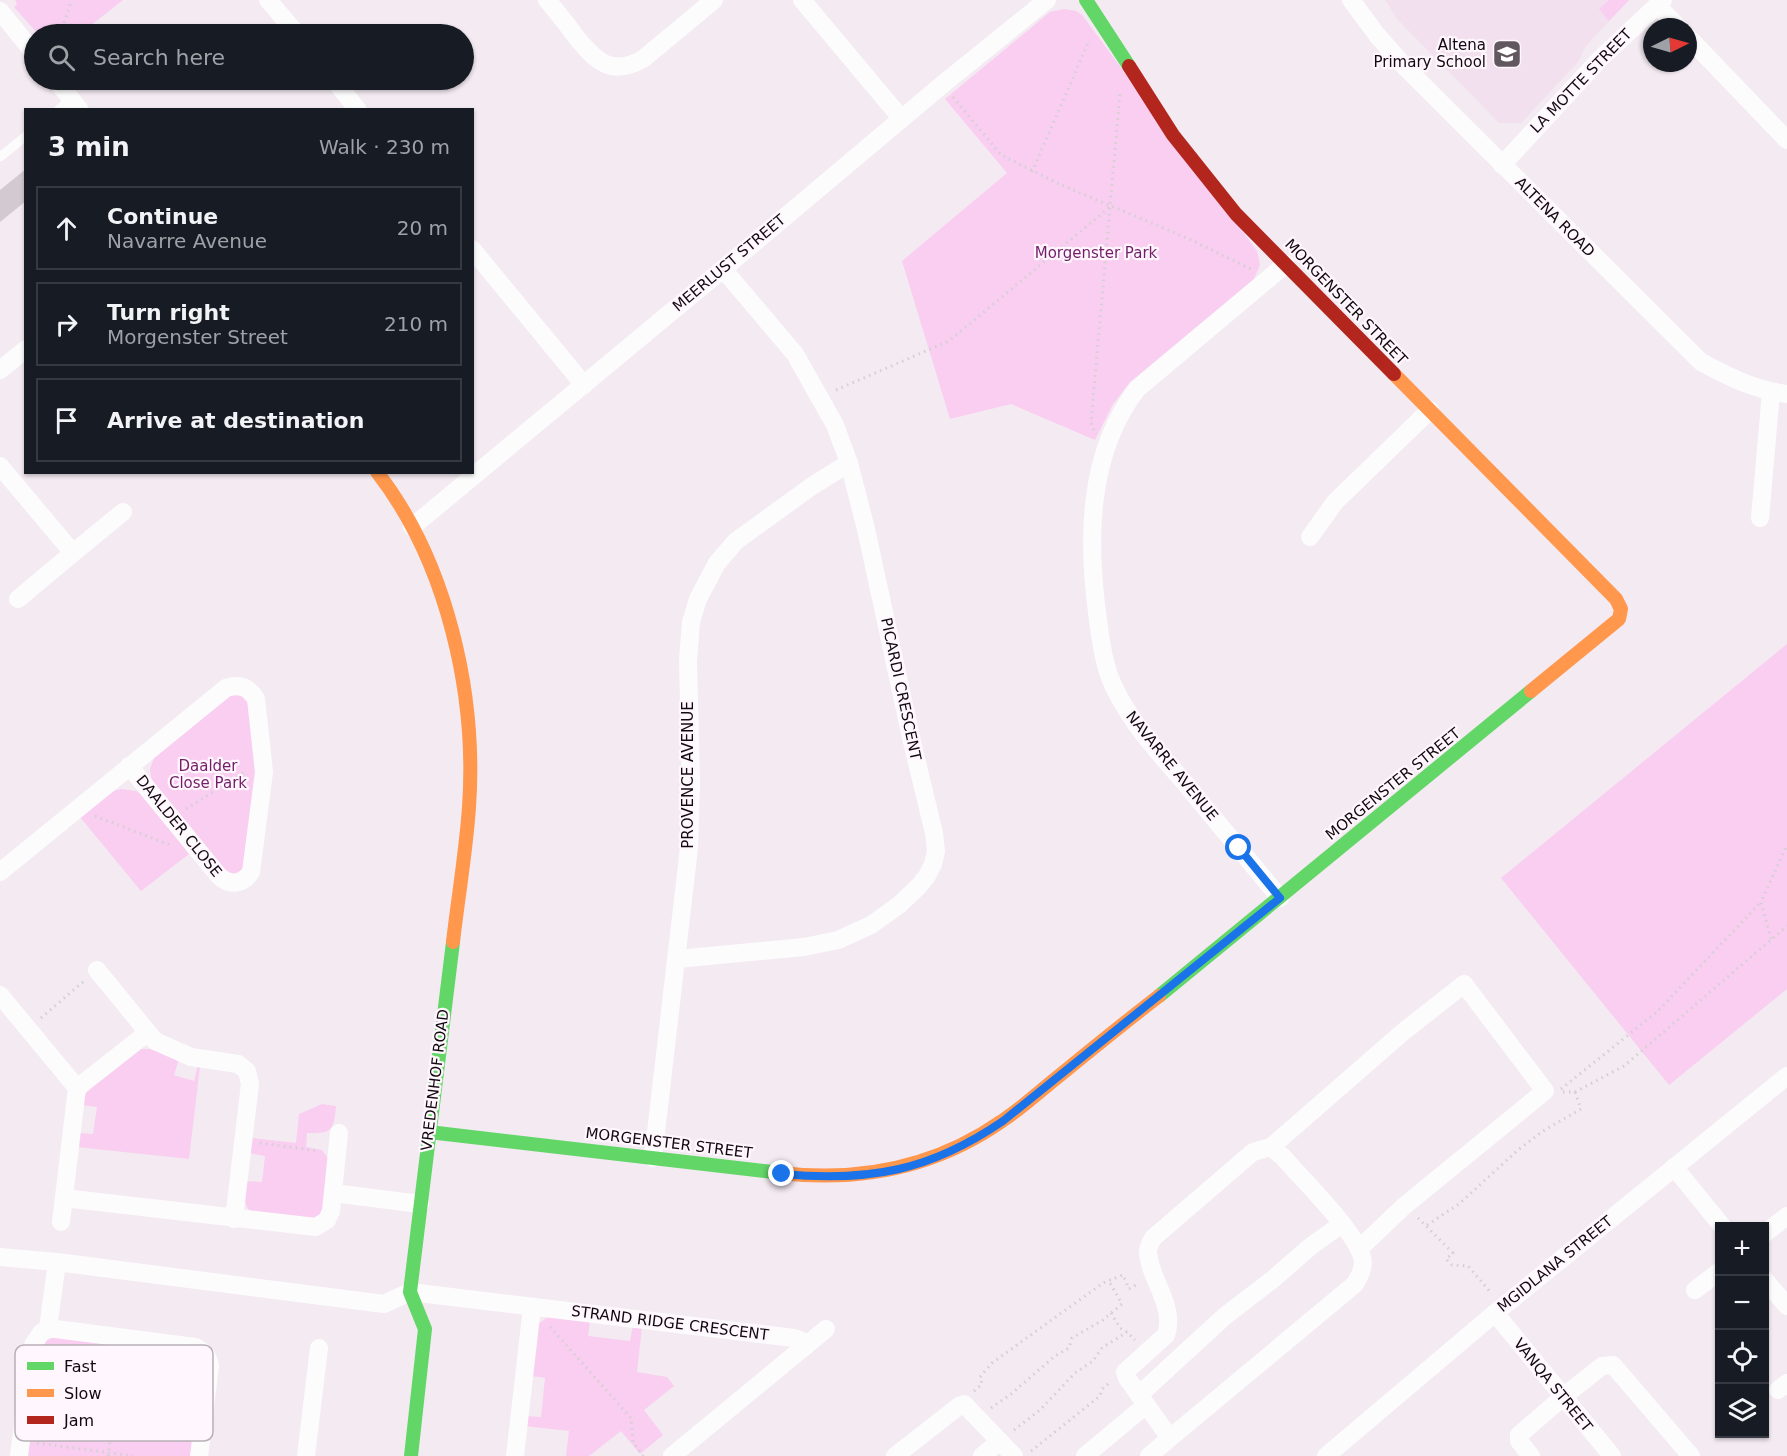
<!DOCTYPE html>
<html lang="en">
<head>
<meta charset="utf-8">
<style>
  body { margin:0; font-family:"DejaVu Sans",sans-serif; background:#242831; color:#f1f3f6 }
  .controls { position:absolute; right:18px; bottom:18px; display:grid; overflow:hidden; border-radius:0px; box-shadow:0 2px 4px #0004 }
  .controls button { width:54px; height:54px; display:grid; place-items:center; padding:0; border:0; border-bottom:2px solid #363941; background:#171b24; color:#f1f3f6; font:30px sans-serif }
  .compass { position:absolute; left:1643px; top:18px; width:54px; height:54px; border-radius:50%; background:#171b24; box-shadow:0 2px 4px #0004; rotate:85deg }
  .stop { position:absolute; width:18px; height:18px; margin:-14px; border:4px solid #1a73e8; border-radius:50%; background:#fff }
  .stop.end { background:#1a73e8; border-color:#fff; box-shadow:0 2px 6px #0008 }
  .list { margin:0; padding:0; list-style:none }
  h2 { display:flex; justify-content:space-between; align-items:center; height:78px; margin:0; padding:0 24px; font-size:26px }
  h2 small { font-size:20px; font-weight:400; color:#9ea1a6 }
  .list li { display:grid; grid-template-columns:39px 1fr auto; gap:18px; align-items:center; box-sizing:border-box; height:84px; margin:0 12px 12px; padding:0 12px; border:2px solid #363941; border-radius:0px }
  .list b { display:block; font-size:22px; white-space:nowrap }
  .list p { margin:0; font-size:20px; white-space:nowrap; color:#9ea1a6 }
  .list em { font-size:20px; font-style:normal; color:#9ea1a6 }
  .icon { flex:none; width:33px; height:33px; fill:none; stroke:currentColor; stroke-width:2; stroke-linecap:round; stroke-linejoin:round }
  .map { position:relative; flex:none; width:1787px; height:1456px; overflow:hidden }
  .search { position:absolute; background:#171b24; box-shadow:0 2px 4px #0004; left:24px; top:24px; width:450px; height:66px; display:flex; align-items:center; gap:15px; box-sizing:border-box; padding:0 21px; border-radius:33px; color:#9ea1a6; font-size:22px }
  .panel { position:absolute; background:#171b24; box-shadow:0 2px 4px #0004; left:24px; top:108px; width:450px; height:366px; border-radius:0px }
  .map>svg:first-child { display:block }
</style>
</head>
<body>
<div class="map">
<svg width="1787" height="1456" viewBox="0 0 1787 1456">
  <rect width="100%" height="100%" fill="#f4eaf2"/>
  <path fill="#f2e0ee" d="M1385,0H1629L1585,47L1579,61L1521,123H1499L1398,20Z"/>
  <g fill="#f9cef0">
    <path d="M15,0H123L80,34H38L14,7L17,4Z"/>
    <path d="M1609,0H1629L1609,21L1599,9Z"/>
    <path d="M1064,9L1076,11L1082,15L1257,251L1260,265L1254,279L1130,382L1113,404L1095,440L1011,404L950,419L902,261L1007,173L945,99L1050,12Z"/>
    <path d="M1787,644V989L1669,1085L1501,878Z"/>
    <path d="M230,695L241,696L249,704L257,774L243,868C237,874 232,875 224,872L152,782L150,769L154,758Z"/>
    <path d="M121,789L136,791L144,796L189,854L141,891L80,817L113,791Z"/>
    <path d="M141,1049H150L179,1059L174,1075L194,1081L198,1065L200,1066L189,1159L77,1147L79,1133L93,1134L97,1107L82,1105L86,1093L91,1088Z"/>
    <path d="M322,1104L336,1106C334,1130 332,1134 307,1133L306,1147L322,1150L329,1160L324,1211L319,1219L251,1212C242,1203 245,1193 246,1181L262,1182L265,1156L249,1153L251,1138L296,1143L299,1114Z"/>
    <path d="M548,1317L590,1321L588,1336L630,1341L633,1326L642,1327L637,1372L667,1377L674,1386L644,1410L663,1435L640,1454L621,1431L589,1456H566L569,1431L525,1426L527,1416L541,1417L545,1378L531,1376L538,1324Z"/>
    <path d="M56,1337L159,1350L151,1417L196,1422L192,1456H26L33,1402L50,1404L52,1379L36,1376L39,1352L45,1341Z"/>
  </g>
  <path fill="#d2cad0" d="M26,169V201L0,222V190Z"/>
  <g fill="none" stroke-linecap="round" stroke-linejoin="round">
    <g stroke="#d2d0d2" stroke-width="3" stroke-dasharray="1.5 4.5" stroke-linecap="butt">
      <path d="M60,34L72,0"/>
      <path d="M953,97L1001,155L1059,184L1187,238L1251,269"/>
      <path d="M1032,172L1088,43"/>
      <path d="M836,390L949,341L1111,206"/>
      <path d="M1094,430L1091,423L1120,93"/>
      <path d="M186,809L247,771"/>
      <path d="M95,816L170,845"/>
      <path d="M1771,939L1761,902L1787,845"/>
      <path d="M41,1018L84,981"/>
      <path d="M1561,1089L1657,1012L1761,902"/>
      <path d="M1563,1092H1575L1624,1066L1787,926"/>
      <path d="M260,1143L319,1151"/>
      <path d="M1418,1218L1453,1253L1446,1259L1452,1265L1468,1266L1492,1294"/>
      <path d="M1427,1225L1459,1204L1518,1150L1543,1131L1581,1109L1575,1092"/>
      <path d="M1111,1313L1120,1328L1127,1332L1135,1340"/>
      <path d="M550,1327L631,1418L633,1442L643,1456"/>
      <path d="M974,1391L982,1384L980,1377L992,1363L1103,1283L1123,1275L1129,1289L1139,1283"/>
      <path d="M991,1408L1011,1394L1055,1356L1069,1348L1072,1338L1103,1320L1122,1304L1109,1281"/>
      <path d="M1014,1430L1040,1410L1075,1373L1093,1361L1102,1348L1127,1332"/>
      <path d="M37,1443L133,1456"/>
      <path d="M1031,1451L1100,1396L1102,1389L1109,1383"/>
      <path d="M108,1456L121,1354"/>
    </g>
    <g stroke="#fdfcfd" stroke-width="9">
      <path d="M58,110L71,99"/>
      <path d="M0,157L26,136"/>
    </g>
    <g stroke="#fdfcfd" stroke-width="18">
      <path d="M268,0L297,34"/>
      <path d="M547,0C557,12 567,24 576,37C596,61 611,77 643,59L714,0"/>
      <path d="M802,0L901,118"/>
      <path d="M1351,0L1377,35L1406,68L1701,362C1729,377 1755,390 1787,394"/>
      <path d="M1657,5L1678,27"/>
      <path d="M0,11L34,53"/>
      <path d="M1688,37L1787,140"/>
      <path d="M56,80L80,110"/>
      <path d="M334,80L358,110"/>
      <path d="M1502,165L1601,58L1663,0"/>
      <path d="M472,249L584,385"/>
      <path d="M0,370L26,349"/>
      <path d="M0,466L73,553L123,512"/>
      <path d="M1760,518L1771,392"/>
      <path d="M412,527L723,269L943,84L1047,0"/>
      <path d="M1310,537L1335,502L1430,410"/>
      <path d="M18,599L73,553"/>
      <path d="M0,872L226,688C239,683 249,687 256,699L264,772L251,872C243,885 230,886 219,876L129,766"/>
      <path d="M1280,898C1248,859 1216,821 1184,782C1158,752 1131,723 1114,687C1104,667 1101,642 1098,620C1087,542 1087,454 1137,389L1286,264"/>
      <path d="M677,959L804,947L838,940L871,925L899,905L919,886L927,876L933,864L936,851L934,833L912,742L866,529L849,463L835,425L795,354L723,269"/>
      <path d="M97,970L155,1041L191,1057L238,1064L247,1071L250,1084L234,1219"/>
      <path d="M0,995L77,1088L61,1222"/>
      <path d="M77,1088L147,1033"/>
      <path d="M1271,1147L1403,1032L1464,984L1545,1091L1403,1207L1359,1249"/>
      <path d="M653,1158L689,848L691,784L688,661L691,622L698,599L717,563L736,541L812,486L849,463"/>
      <path d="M1674,1167L1722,1226"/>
      <path d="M333,1193L420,1204"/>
      <path d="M64,1198L316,1227L327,1220L331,1211L339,1133"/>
      <path d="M1764,1234L1787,1216"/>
      <path d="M0,1257L57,1262L384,1304L410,1292L794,1338L802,1341L806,1346"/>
      <path d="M1764,1279L1787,1306"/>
      <path d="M1695,1290L1720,1271"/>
      <path d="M1495,1313L1612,1456"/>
      <path d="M48,1328L57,1262"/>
      <path d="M1778,1390L1787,1383"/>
      <path d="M1139,1395L1225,1316L1272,1280L1311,1246L1342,1224"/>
      <path d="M19,1456L33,1345L41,1333L48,1328L195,1347C204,1351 208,1356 210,1366L199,1456"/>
      <path d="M306,1456L319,1348"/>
      <path d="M515,1456L532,1307"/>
      <path d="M672,1456L826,1329"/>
      <path d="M895,1456L959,1406L964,1404L1014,1456"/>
      <path d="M982,1456L1000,1441"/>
      <path d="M1085,1456L1146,1405"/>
      <path d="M1149,1456L1170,1438L1355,1284C1360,1276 1365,1266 1362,1257C1355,1231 1303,1180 1283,1157L1271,1147L1253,1152L1153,1238C1151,1242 1148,1247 1148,1252C1149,1278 1176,1306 1166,1335L1125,1372L1127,1378L1170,1438"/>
      <path d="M1326,1456L1495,1313L1787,1076"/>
      <path d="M1531,1456L1519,1441V1435L1563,1397L1602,1366L1613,1365L1691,1456"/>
    </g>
    <g stroke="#63d668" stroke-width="14">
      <path d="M1086,0L1129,66"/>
      <path d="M1159,996L1531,691"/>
      <path d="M429,1132L781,1173"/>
      <path d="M411,1456L425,1329L410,1292L453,942"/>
    </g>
    <g stroke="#ff974d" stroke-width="14">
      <path d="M1394,374L1616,599L1621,609L1619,619L1531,691"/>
      <path d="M377,472C447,562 477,694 469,807C466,852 458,898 453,942"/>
      <path d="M781,1173C860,1182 936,1167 1002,1121C1022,1108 1040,1091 1059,1076C1092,1049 1125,1022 1159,996"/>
    </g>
    <path stroke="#b3261e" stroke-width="14" d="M1129,66L1173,135L1236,214L1394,374"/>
  </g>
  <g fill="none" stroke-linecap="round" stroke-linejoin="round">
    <path stroke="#1a73e8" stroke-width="8" d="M782,1174C869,1182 930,1171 1003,1121L1280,898L1239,848"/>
  </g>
  <defs>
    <g id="school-square" transform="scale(1.5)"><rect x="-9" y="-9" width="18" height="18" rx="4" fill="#60585e" stroke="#fff7fd"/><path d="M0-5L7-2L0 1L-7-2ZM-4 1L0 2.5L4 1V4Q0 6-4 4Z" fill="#fff"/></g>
  </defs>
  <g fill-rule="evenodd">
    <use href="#school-square" x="1507" y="54"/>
  </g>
  <g text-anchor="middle" stroke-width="4.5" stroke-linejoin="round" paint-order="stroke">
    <g font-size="15" fill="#100a0e" stroke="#fff7fd" text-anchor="end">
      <text x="1486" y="50">Altena<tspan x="1486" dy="17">Primary School</tspan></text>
    </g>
    <g font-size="15" fill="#100a0e" stroke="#fff7fd">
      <text transform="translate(1581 81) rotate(-46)" y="5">LA MOTTE STREET</text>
      <text transform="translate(1555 217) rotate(45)" y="5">ALTENA ROAD</text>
      <text transform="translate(729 263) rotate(-40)" y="5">MEERLUST STREET</text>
      <text transform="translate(1346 302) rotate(46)" y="5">MORGENSTER STREET</text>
      <text transform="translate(901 689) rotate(78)" y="5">PICARDI CRESCENT</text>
      <text transform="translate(1172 766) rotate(51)" y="5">NAVARRE AVENUE</text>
      <text transform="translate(688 775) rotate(-90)" y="5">PROVENCE AVENUE</text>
      <text transform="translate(1393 784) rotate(-39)" y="5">MORGENSTER STREET</text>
      <text transform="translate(179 826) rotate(51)" y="5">DAALDER CLOSE</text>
      <text transform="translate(435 1080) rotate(-83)" y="5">VREDENHOF ROAD</text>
      <text transform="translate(669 1143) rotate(7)" y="5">MORGENSTER STREET</text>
      <text transform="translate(1555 1264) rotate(-39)" y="5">MGIDLANA STREET</text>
      <text transform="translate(670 1323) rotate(7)" y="5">STRAND RIDGE CRESCENT</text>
      <text transform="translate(1553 1385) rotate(51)" y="5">VANQA STREET</text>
    </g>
    <g font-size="15" fill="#731c67" stroke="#fff7fd">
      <text x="1096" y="258">Morgenster Park</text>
      <text x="208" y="771">Daalder<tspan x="208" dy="17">Close Park</tspan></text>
    </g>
  </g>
  <rect x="15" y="1345" width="198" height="96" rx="9" fill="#fff7fd" stroke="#b7b0b5" stroke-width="1.5"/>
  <rect x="27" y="1362" width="27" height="8" fill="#63d668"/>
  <rect x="27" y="1389" width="27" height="8" fill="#ff974d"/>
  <rect x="27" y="1416" width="27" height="8" fill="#b3261e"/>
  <g font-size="16" fill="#100a0e">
    <text x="64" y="1372">Fast</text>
    <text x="64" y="1399">Slow</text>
    <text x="64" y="1426">Jam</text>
  </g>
</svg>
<div class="controls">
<button>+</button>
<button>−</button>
<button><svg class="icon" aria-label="locate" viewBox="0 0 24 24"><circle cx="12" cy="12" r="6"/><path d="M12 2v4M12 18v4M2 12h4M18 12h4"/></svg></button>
<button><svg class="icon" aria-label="layers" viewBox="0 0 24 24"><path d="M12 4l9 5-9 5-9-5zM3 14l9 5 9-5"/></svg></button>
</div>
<svg class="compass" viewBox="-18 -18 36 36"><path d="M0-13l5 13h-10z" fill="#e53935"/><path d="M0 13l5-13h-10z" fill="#9ea1a6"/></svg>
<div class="stop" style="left:1239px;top:848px"></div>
<div class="stop end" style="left:782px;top:1174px"></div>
<div class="search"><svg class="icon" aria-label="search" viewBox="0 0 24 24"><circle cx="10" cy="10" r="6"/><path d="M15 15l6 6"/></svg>Search here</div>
<section class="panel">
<h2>3 min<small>Walk · 230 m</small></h2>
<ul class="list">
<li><svg class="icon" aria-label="ahead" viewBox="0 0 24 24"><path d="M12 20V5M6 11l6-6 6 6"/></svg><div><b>Continue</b><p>Navarre Avenue</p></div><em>20 m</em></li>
<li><svg class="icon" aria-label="right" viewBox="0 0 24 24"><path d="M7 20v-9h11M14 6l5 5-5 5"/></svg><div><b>Turn right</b><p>Morgenster Street</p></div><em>210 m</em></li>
<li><svg class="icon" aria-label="arrive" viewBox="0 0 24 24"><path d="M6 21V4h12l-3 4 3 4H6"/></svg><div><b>Arrive at destination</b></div></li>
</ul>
</section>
</div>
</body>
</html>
